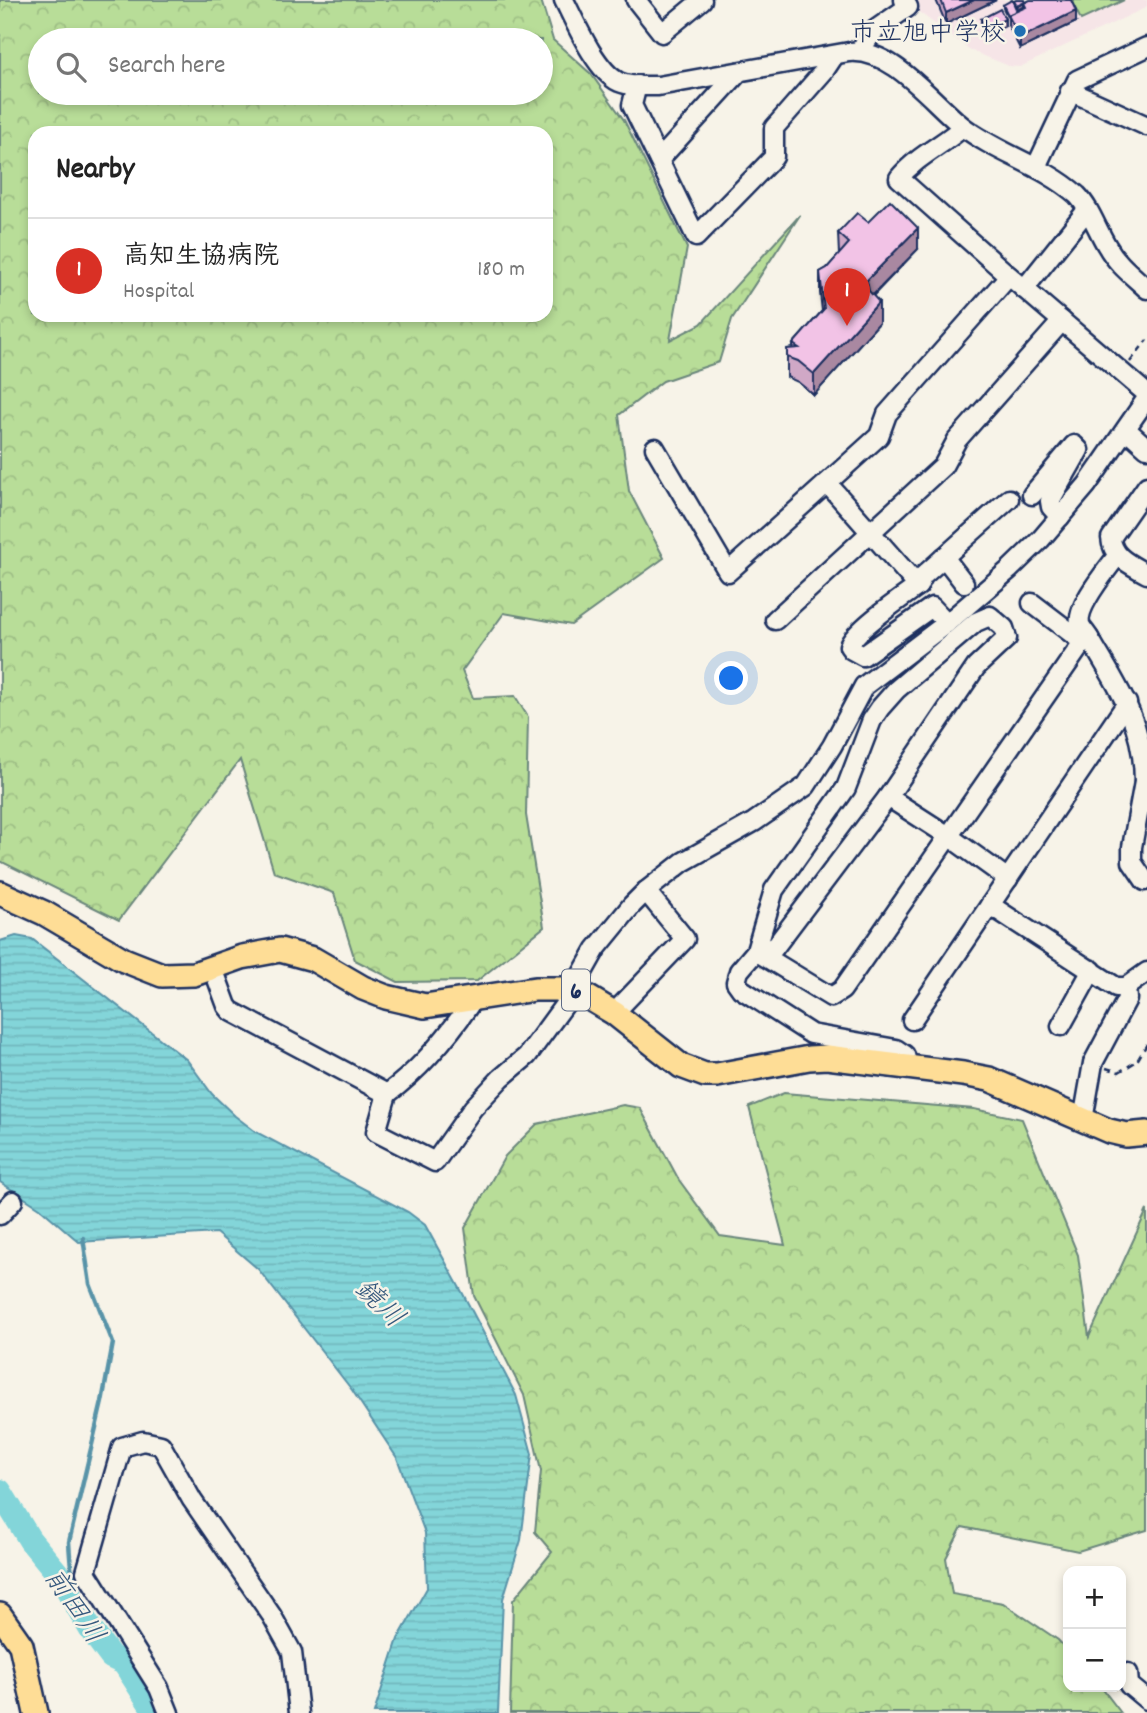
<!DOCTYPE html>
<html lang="en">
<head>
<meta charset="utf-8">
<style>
  body { margin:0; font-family:Dekko,"Klee One",sans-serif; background:#f6f6f6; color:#222 }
  .controls { position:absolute; right:21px; bottom:21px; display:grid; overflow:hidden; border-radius:14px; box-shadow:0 4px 10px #0003 }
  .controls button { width:63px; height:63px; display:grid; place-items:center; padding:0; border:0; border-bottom:2px solid #e0e0e0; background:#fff; color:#222; font:35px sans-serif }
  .you { position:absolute; left:732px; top:679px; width:24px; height:24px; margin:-18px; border:5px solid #fff; border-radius:50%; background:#1a73e8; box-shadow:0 0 0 10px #1a73e833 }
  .badge { display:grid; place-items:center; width:46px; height:46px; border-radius:50%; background:#d93025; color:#fff; font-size:23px; font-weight:700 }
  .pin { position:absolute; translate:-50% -58px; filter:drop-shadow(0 2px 4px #0008) }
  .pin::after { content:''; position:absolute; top:37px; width:24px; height:21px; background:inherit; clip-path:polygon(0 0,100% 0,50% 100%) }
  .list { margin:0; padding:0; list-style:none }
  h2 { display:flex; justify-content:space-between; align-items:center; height:91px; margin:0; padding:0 28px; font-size:30px }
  h2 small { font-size:23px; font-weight:400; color:#767676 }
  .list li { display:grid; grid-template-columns:46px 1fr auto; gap:21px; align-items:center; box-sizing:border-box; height:105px; padding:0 28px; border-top:2px solid #e0e0e0 }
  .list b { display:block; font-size:26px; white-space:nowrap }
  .list p { margin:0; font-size:23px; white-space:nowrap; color:#767676 }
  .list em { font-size:23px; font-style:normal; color:#767676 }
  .icon { flex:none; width:38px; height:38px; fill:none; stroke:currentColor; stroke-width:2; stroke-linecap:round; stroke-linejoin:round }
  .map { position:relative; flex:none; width:1147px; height:1713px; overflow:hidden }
  .search { position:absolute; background:#fff; box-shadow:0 4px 10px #0003; left:28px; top:28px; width:525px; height:77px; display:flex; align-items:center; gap:18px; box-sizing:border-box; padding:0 24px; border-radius:38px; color:#767676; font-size:26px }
  .panel { position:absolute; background:#fff; box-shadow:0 4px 10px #0003; left:28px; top:126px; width:525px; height:196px; border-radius:21px }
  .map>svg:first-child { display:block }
</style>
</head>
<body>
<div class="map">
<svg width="1147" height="1713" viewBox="0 0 1147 1713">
  <defs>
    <pattern id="forest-crowns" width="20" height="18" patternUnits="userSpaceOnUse" patternTransform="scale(1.75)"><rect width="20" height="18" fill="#b8dd98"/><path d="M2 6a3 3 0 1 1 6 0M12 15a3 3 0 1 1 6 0" fill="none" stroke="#9ebe85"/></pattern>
    <pattern id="water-rules" width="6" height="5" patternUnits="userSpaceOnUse" patternTransform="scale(1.75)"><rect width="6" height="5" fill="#83d5d9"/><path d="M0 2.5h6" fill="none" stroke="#71b7bd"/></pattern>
  </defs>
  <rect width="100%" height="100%" fill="#f7f3e8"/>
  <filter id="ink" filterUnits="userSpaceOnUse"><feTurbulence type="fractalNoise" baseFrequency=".0143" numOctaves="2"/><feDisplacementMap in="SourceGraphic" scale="14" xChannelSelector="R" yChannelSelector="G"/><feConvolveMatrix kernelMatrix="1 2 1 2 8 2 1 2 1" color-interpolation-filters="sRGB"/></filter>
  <g filter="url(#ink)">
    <path fill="#f6e5e7" d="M909,0H1147V7L1020,67L1009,66L972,51L916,10Z"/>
    <g fill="url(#forest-crowns)" stroke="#6a867b" stroke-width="2" fill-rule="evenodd">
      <path d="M0,0H541L553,40L591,74L624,120L687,248L670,340L701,324L800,215L732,319L719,362L663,381L619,415L629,491L664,558L571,625L504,613L462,671L473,698L515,696L528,717L526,815L544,927L477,981L398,982L355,960L334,893L274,872L240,760L119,920L0,861ZM40,40H541V93H40ZM35,133H546V315H35Z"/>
      <path d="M784,1093L974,1109L1022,1119L1078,1255L1089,1337L1147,1210V1530L1078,1551L962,1527L946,1558L952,1594L1003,1603L1058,1640L1068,1651V1687H1101L1121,1713H510L513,1600L552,1552L535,1532L541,1471L524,1395L474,1296L465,1228L505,1156L537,1124L623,1105L640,1108L679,1180L720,1236L785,1245L749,1107Z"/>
    </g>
    <path fill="#b8dd98" stroke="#6a867b" stroke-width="2" d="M1071,0H1124L1081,20Z"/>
    <path fill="url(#water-rules)" stroke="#5993a8" stroke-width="2" d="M16,936L32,939L187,1060L212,1094L235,1116L256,1132L408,1212L425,1225L462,1292L516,1395L532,1454L521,1540L503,1599L498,1713H374L398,1639L427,1588L425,1533L397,1458L352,1390L258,1269L216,1233L79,1242L40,1208L0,1182V941Z"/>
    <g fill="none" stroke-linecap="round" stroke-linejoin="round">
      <path stroke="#5993a8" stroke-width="4.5" d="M83,1238L90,1284L113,1343L102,1402L69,1542C70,1555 70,1569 74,1581C85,1610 109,1637 124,1663"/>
      <path stroke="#83d5d9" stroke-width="24" d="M0,1491L30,1540L59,1575L91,1630L111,1657L124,1663L156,1713"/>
      <g stroke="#1b2f5e" stroke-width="23">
        <g id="minor">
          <path d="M564,0C575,22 596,71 619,82C631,87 646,86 658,86L849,52C892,48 931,101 962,126C998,154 1043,165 1077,195C1090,208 1097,230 1107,246C1117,264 1132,275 1147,289"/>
          <path d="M636,0L662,33L702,0"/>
          <path d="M859,51L875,30L908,7L904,0"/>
          <path d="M637,85L632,105L696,237L774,157V128L824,71L834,56"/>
          <path d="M1070,91L1147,126"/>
          <path d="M963,127C943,145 917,156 899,178L1007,274L1147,394"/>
          <path d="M659,160L739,72"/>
          <path d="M1036,167L1077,80L1147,47"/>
          <path d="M1024,289L1087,210"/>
          <path d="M1127,430L1147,448"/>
          <path d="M655,448L728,572L827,483L918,586"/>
          <path d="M827,483L879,436L887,414L1009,276"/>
          <path d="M1147,486L1111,538C1112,558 1132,565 1147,574"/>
          <path d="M1032,495L1074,445L1079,450L1050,501L1051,507L1060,517"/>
          <path d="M944,557L964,583"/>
          <path d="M1032,603L1083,642"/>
          <path d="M775,620L943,466L957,440L1062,321"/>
          <path d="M947,623L932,607L863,656L852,650L849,646C854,630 903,597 918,586L923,576L1009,499"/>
          <path d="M1089,638C1087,634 1081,628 1080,624C1076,606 1107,570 1117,556"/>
          <path d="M1144,782L1132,847V862L1145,881"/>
          <path d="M888,797L947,835L1008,879"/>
          <path d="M990,905L1116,987H1126L1147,972"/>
          <path d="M759,953L831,997L842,990L1083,642L1089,638C1118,686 1144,724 1144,782H1147"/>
          <path d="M768,956L888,797L976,667L1007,638L1004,628L990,616L976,622L896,690L880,708L872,720L846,788L774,890L756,951L739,971L736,982L741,989L811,1034L896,1049L905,1055L908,1067"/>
          <path d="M213,968L227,1006L231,1011L387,1094C421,1069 449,1035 472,1001"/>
          <path d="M614,1013L685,939L646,891"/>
          <path d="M912,1020L1127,703"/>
          <path d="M1061,1026L1092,970"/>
          <path d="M387,1094L376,1132L435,1162L473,1108L501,1078L527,1056L565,1004L596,949L632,905L646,891L683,862L754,822L806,786L832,746L864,686L947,623L1009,570L1041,539L1087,485L1147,398"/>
          <path d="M1083,1120L1093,1063L1127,999L1126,987"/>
          <path d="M0,1215L13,1201"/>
          <path d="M1128,1673L1129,1685L1147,1700"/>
          <path d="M169,1713L159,1688L86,1572L122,1447L143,1441L161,1445L192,1500L272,1616L292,1652L299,1713"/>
        </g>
      </g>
      <g stroke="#1b2f5e" stroke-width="28">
        <g id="major">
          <path d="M0,893L44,913L124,960L162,975L194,974L242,957L280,950L313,959L363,988L386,997L425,1006L535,989H574L614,1013L681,1066L705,1075H717L809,1058L827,1057L963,1074L989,1079L1109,1131L1126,1135L1147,1133"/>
          <path d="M0,1615L21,1645L36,1713"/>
        </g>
      </g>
      <g stroke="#1b2f5e" stroke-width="2.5" stroke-dasharray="7 5" stroke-linecap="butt">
        <path d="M1130,362L1147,340"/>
        <path d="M1106,1068L1119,1072L1137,1061L1147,1044"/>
      </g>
      <use href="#minor" stroke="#f7f3e8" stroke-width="18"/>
      <use href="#major" stroke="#fedd96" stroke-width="23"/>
    </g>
    <g fill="#d0a8c6" stroke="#1b2f5e" stroke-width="2">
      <path d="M936,0H996L946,24Z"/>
      <path d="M1014,1L1025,3L1076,22L1020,49L1008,25V18L1003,8V5L1017,11L1024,8V6L1017,10L1014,4Z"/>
      <path d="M981,19L1005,26L986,36L981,26Z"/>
      <path d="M868,222L918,249L873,296L879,323L814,395L798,382L787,377V349L793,348V344L822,311L820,293V272L827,268L839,255L838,233Z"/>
    </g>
    <g fill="#a988a1" stroke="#1b2f5e" stroke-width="2">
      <path d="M974,0H996L946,24V13Z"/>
      <path d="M1024,3V6L1017,10V6Z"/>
      <path d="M1076,11V22L1020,49V38Z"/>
      <path d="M1005,19V26L986,36V29Z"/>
      <path d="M918,228V249L867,301V280Z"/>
      <path d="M879,302V323L814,395V374Z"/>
    </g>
    <g fill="#f2c3e6" stroke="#1b2f5e" stroke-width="2">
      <path d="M941,0H974L946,13Z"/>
      <path d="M1012,0L1017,11L1008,15L1003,5Z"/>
      <path d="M1016,0H1024L1025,2L1017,6L1014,1Z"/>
      <path d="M1030,0H1071L1076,11L1020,38L1008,15L1026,7L1024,3Z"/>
      <path d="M1000,9L1005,19L986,29L981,19Z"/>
      <path d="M890,200L918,228L867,280L869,291L879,302L814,374L798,361L787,357V349L799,348L793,344L824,309L820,272L827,268L849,243L838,233L857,213L868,222Z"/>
    </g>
  </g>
  <circle fill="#1f6fb2" stroke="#f7f3e8" stroke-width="2.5" cx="1020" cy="31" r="7"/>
  <g text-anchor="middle" stroke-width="5" stroke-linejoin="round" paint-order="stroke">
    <rect fill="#f7f3e8" stroke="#5d6a87" stroke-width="2" x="562" y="969.5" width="28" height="41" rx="5"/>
    <g font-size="24" font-weight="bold" fill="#1b2f5e">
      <text x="576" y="998">6</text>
    </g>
    <g font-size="26" fill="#1b2f5e" stroke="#f7f3e8" text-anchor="end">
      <text x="1006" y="40">市立旭中学校</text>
    </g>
    <g font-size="28" font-style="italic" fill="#35587d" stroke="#f7f3e8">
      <text transform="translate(381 1302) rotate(44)" y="10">鏡川</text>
      <text transform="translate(76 1605) rotate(56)" y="10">前田川</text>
    </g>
  </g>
</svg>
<div class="controls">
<button>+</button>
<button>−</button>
</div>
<div class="you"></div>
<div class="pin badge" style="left:847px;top:326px">1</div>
<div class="search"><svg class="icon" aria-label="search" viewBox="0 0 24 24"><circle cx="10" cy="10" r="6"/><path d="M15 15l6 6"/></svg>Search here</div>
<section class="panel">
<h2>Nearby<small></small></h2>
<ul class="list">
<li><span class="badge">1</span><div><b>高知生協病院</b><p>Hospital</p></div><em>180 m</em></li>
</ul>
</section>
</div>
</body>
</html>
